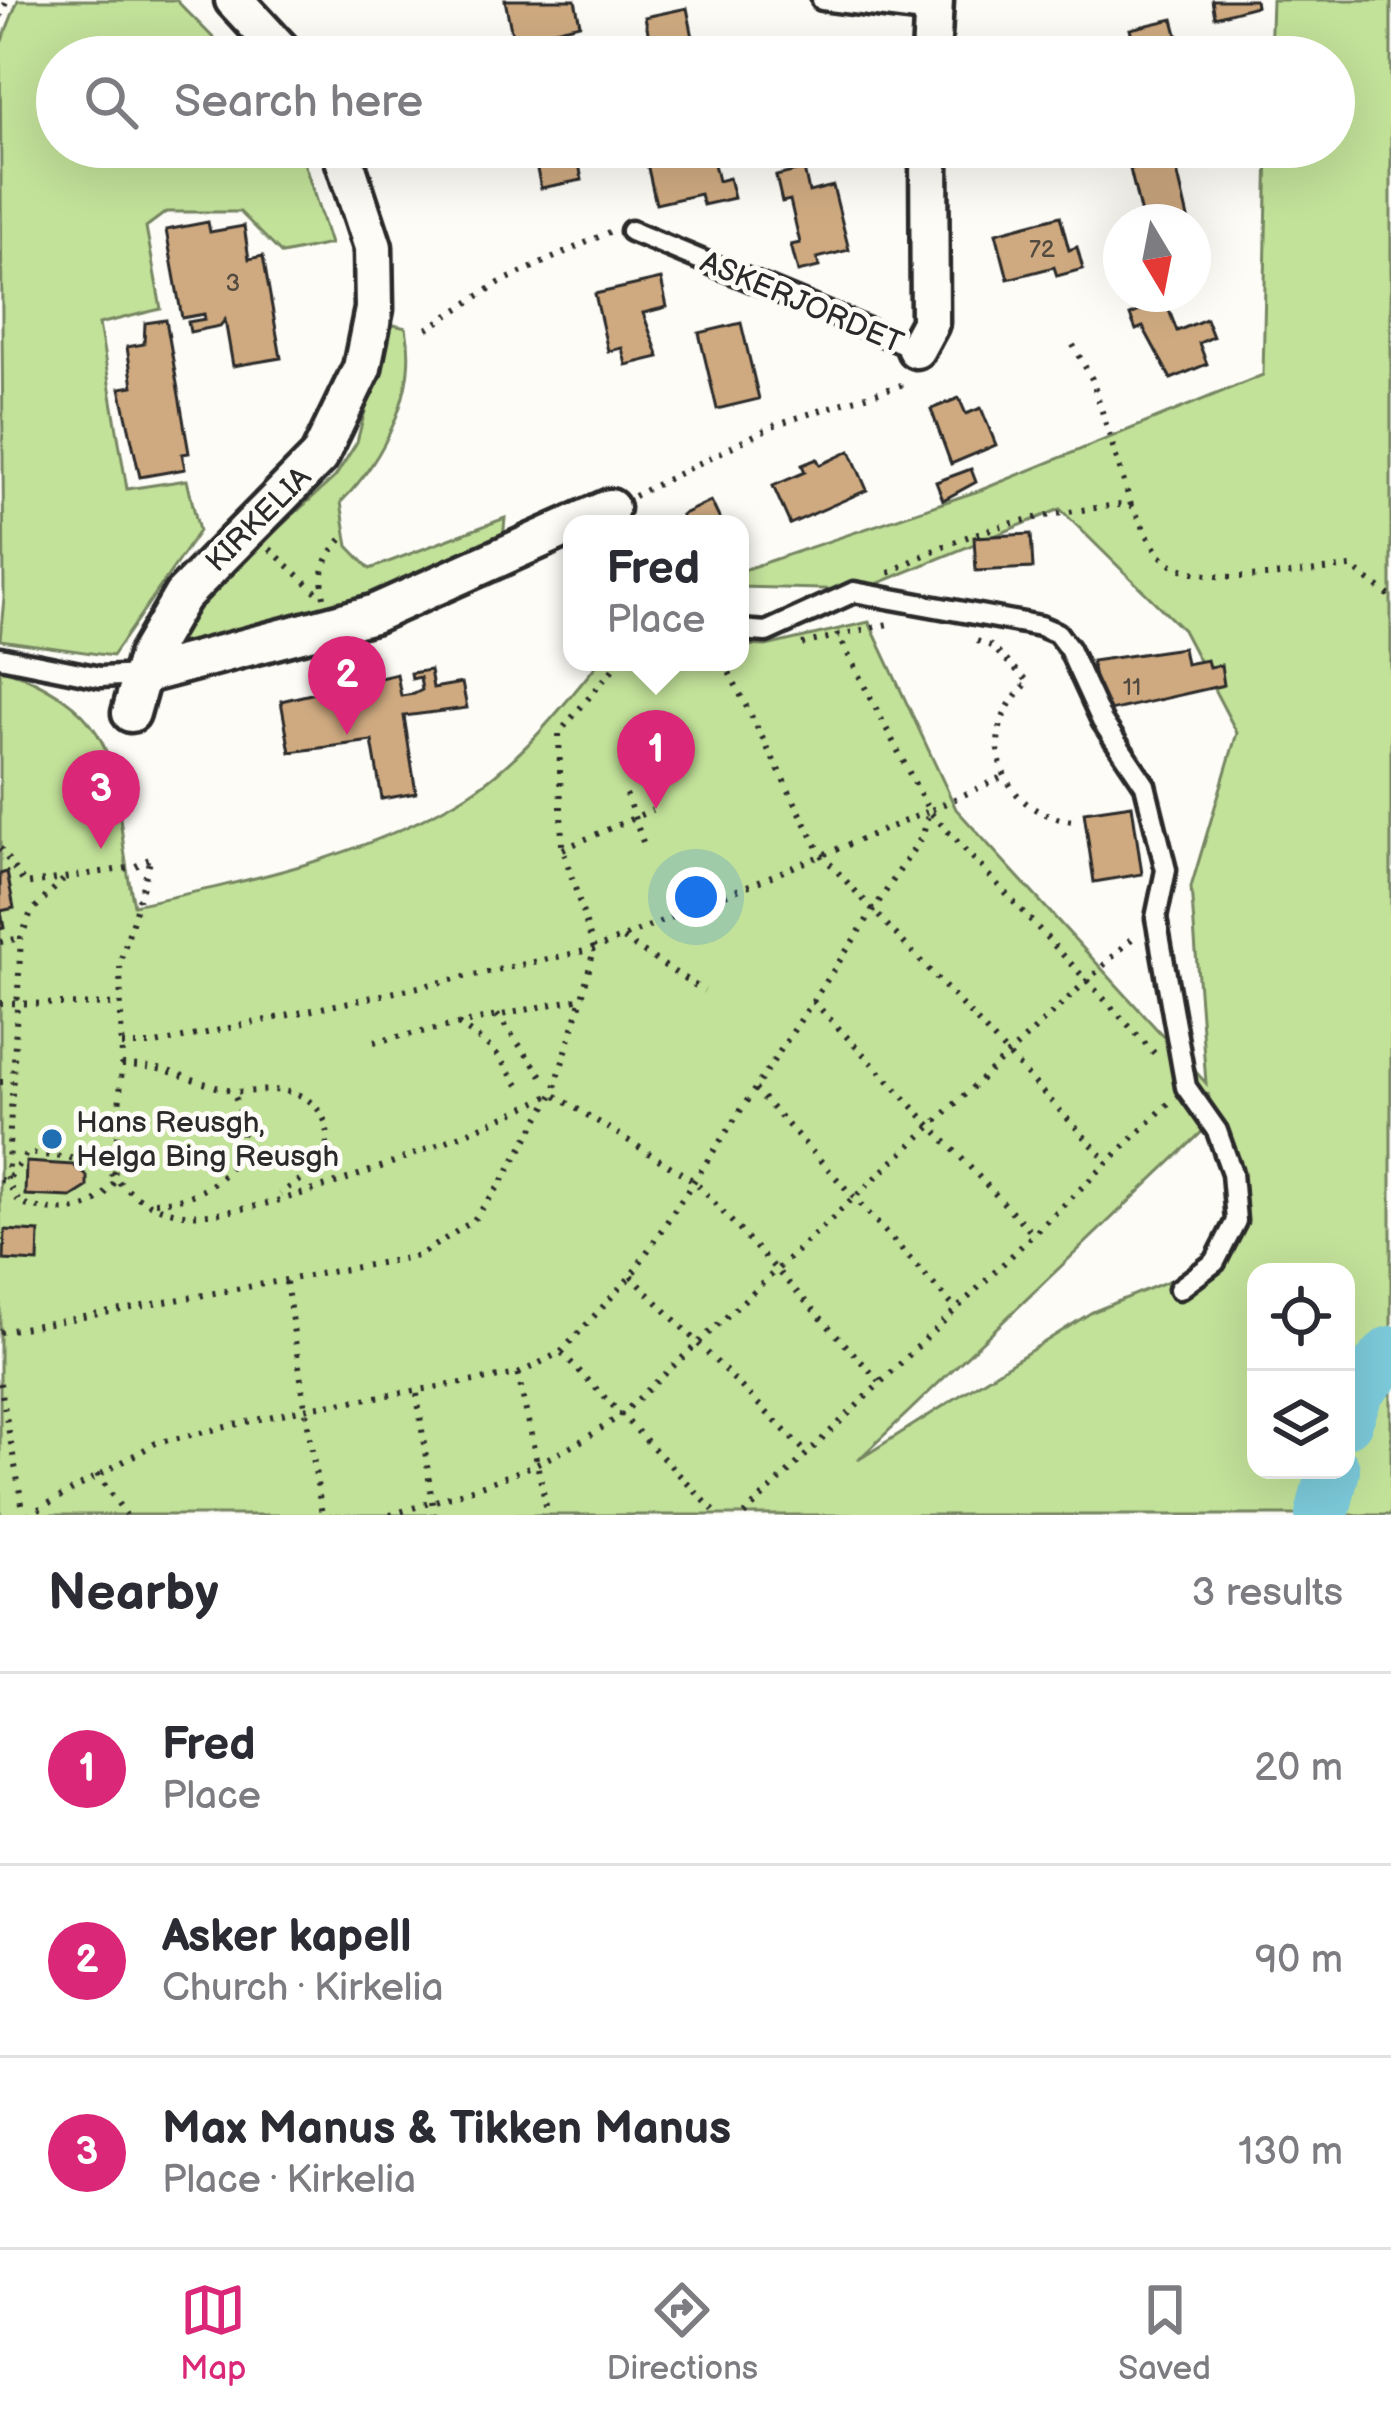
<!DOCTYPE html>
<html lang="en">
<head>
<meta charset="utf-8">
<style>
  body { margin:0; font-family:"Balsamiq Sans",sans-serif; background:#f2f2f3; color:#2b2b33 }
  .controls { position:absolute; right:36px; bottom:36px; display:grid; overflow:hidden; border-radius:24px; box-shadow:0 12px 48px #0002 }
  .controls button { width:108px; height:108px; display:grid; place-items:center; padding:0; border:0; border-bottom:3px solid #e1e1e2; background:#fff; color:#2b2b33; font:60px sans-serif }
  .compass { position:absolute; left:1103px; top:204px; width:108px; height:108px; border-radius:50%; background:#fff; box-shadow:0 12px 48px #0002; rotate:170deg }
  .you { position:absolute; left:696px; top:897px; width:42px; height:42px; margin:-30px; border:9px solid #fff; border-radius:50%; background:#1a73e8; box-shadow:0 0 0 18px #1a73e833 }
  .badge { display:grid; place-items:center; width:78px; height:78px; border-radius:50%; background:#db2777; color:#fff; font-size:39px; font-weight:700 }
  .pin { position:absolute; translate:-50% -99px; filter:drop-shadow(0 3px 6px #0008) }
  .pin::after { content:''; position:absolute; top:63px; width:42px; height:36px; background:inherit; clip-path:polygon(0 0,100% 0,50% 100%) }
  .popup { position:absolute; left:563px; top:515px; width:186px; height:156px; box-sizing:border-box; display:grid; place-content:center; border-radius:24px; background:#fff; filter:drop-shadow(0 3px 9px #0005); font-size:39px; white-space:nowrap; color:#7c7c81 }
  .popup b { font-size:45px; color:#2b2b33 }
  .popup::after { content:''; position:absolute; left:50%; top:100%; margin-left:-24px; border:24px solid transparent; border-top-color:#fff }
  .list { margin:0; padding:0; list-style:none }
  h2 { display:flex; justify-content:space-between; align-items:center; height:156px; margin:0; padding:0 48px; font-size:51px }
  h2 small { font-size:39px; font-weight:400; color:#7c7c81 }
  .list li { display:grid; grid-template-columns:78px 1fr auto; gap:36px; align-items:center; box-sizing:border-box; height:192px; padding:0 48px; border-top:3px solid #e1e1e2 }
  .list b { display:block; font-size:45px; white-space:nowrap }
  .list p { margin:0; font-size:39px; white-space:nowrap; color:#7c7c81 }
  .list em { font-size:39px; font-style:normal; color:#7c7c81 }
  .icon { flex:none; width:66px; height:66px; fill:none; stroke:currentColor; stroke-width:2; stroke-linecap:round; stroke-linejoin:round }
  .map { position:relative; flex:none; width:1391px; height:1515px; overflow:hidden }
  .search { position:absolute; background:#fff; box-shadow:0 12px 48px #0002; left:36px; right:36px; top:36px; height:132px; display:flex; align-items:center; gap:30px; box-sizing:border-box; padding:0 42px; border-radius:66px; color:#7c7c81; font-size:45px }
  .sheet { height:732px; background:#fff }
  nav { display:flex; justify-content:space-around; align-items:center; box-sizing:border-box; height:168px; border-top:3px solid #e1e1e2; background:#fff; font-size:33px; color:#7c7c81 }
  nav a { display:grid; justify-items:center; gap:6px }
  nav .on { color:#db2777 }
  .map>svg:first-child { display:block }
</style>
</head>
<body>
<div class="map">
<svg width="1391" height="1515" viewBox="0 0 1391 1515">
  <rect width="100%" height="100%" fill="#fdfcf7"/>
  <filter id="ink" filterUnits="userSpaceOnUse"><feTurbulence type="fractalNoise" baseFrequency=".00833" numOctaves="2"/><feDisplacementMap in="SourceGraphic" scale="24" xChannelSelector="R" yChannelSelector="G"/><feConvolveMatrix kernelMatrix="1 2 1 2 8 2 1 2 1" color-interpolation-filters="sRGB"/></filter>
  <g filter="url(#ink)">
    <g fill="#c2e199" stroke="#768662" stroke-width="3" fill-rule="evenodd">
      <path d="M18,0H176L232,57H57V147H299L330,244L282,254L240,212H166L146,227L161,309L99,324L127,489L187,480L199,531L112,656L0,640L4,598L0,46Z"/>
      <path d="M1272,0H1391V1515H0V667C142,720 105,783 134,905C243,882 357,859 455,802C513,770 558,712 599,662H740V645L766,646L869,622L956,809L1206,1083L1191,887L1237,733L1183,630L1060,509L862,590L740,587V571L981,490L1263,375L1268,147H1334V57H1270ZM1208,1093L1236,1221L1215,1262L1092,1312L858,1460L1208,1126ZM1256,1272H1346V1470H1256Z"/>
      <path d="M394,325L406,328C419,390 383,460 341,502L348,546L370,569L505,518L503,541L367,601L184,652L179,630L192,606L335,477L357,442L385,334Z"/>
    </g>
    <g fill="none" stroke-linecap="round" stroke-linejoin="round">
      <g stroke="#7ccada" stroke-width="54">
        <path d="M1346,1421L1357,1391L1391,1353"/>
        <path d="M1322,1515L1333,1470"/>
      </g>
    </g>
    <g fill="#cfaa81" stroke="#2b2b2b" stroke-width="3">
      <path d="M505,0H575L580,24L513,40Z"/>
      <path d="M1212,0H1255L1256,6L1215,17Z"/>
      <path d="M687,8L697,57H653L645,17Z"/>
      <path d="M1173,19L1183,57H1137L1130,29Z"/>
      <path d="M856,41L860,57H801L823,49Z"/>
      <path d="M532,147H576L582,180L541,188Z"/>
      <path d="M697,147H710L718,181L729,178L734,198L703,205L700,194L656,204L646,159Z"/>
      <path d="M1174,158L1189,222H1133L1132,217L1141,215L1130,169Z"/>
      <path d="M804,169L809,192L833,186L849,250L817,258L819,267L798,272L791,245L800,243L790,200L782,202L776,176Z"/>
      <path d="M1060,216L1069,250L1077,247L1083,269L1057,276L1054,267L1008,279L996,233Z"/>
      <path d="M208,222L210,232L244,226L249,259L263,256L281,358L233,366L225,320L220,326L190,332L188,322L205,319L204,314L182,318L166,230Z"/>
      <path d="M661,279L667,307L643,313L659,357L626,365L622,348L608,351L595,294Z"/>
      <path d="M1165,300L1177,331L1206,319L1213,337L1199,343L1207,364L1171,379L1143,327L1136,330L1130,315Z"/>
      <path d="M166,320L189,453L182,454L185,469L140,477L120,388L133,386L127,347L144,344L145,323Z"/>
      <path d="M741,323L759,399L717,409L699,333Z"/>
      <path d="M959,398L966,414L981,408L996,445L951,464L931,409Z"/>
      <path d="M850,451L867,490L790,524L773,486L805,472L802,465L817,459L820,465Z"/>
      <path d="M971,469L976,482L943,500L936,482Z"/>
      <path d="M711,501L722,524H685L681,515Z"/>
      <path d="M1031,534L1033,568L976,571L974,537Z"/>
      <path d="M1183,648L1186,664L1207,660L1209,667L1221,665L1224,685L1101,713L1092,661Z"/>
      <path d="M430,670L433,688L462,683L467,708L404,716L416,793L382,799L372,741L290,752L281,701L397,674L401,696L414,694L422,690L420,677L412,679L411,673Z"/>
      <path d="M1132,805L1142,874L1094,882L1084,812Z"/>
      <path d="M7,872L14,908L1,911L4,928L0,929V874Z"/>
      <path d="M26,1162L73,1165L87,1176V1187L71,1197L25,1195Z"/>
      <path d="M5,1230L39,1232L38,1262L4,1260Z"/>
    </g>
    <g fill="none" stroke-linecap="round" stroke-linejoin="round">
      <g stroke="#2b2b2b" stroke-width="27">
        <g id="service">
          <path d="M822,0L932,14"/>
          <path d="M631,231L916,349"/>
          <path d="M740,630L766,632L854,592L1040,626L1057,633L1069,649L1102,721L1145,785L1166,870L1156,918L1186,1087L1217,1131L1232,1173L1236,1221L1215,1262L1179,1289"/>
          <path d="M0,657L100,677L142,675"/>
        </g>
      </g>
      <g stroke="#2b2b2b" stroke-width="45">
        <g id="minor">
          <path d="M234,0L287,57"/>
          <path d="M931,57L934,0"/>
          <path d="M916,349L930,323L929,147"/>
          <path d="M574,524L610,508"/>
          <path d="M142,675L373,614L572,525"/>
          <path d="M131,713L147,656L182,596L319,457L362,368L374,309L373,247L340,147"/>
        </g>
      </g>
      <g stroke="#2b2b2b" stroke-width="6" stroke-dasharray="3 9" stroke-linecap="butt">
        <path d="M0,17L7,0"/>
        <path d="M427,329L499,283L609,232"/>
        <path d="M1073,345L1092,379L1131,505"/>
        <path d="M634,496L777,424L901,385L905,377"/>
        <path d="M270,549L322,597"/>
        <path d="M889,573C974,527 1022,518 1117,505L1131,506C1142,521 1148,541 1160,555C1195,593 1304,571 1351,567L1391,597"/>
        <path d="M324,597C319,570 326,555 345,536"/>
        <path d="M837,633L929,811L1157,1056"/>
        <path d="M977,641L991,646L1029,682C972,730 998,815 1074,821"/>
        <path d="M802,644L888,624"/>
        <path d="M724,662L821,854L1108,1162"/>
        <path d="M626,794L643,842"/>
        <path d="M0,848L25,884L134,867L151,858"/>
        <path d="M563,849L652,810"/>
        <path d="M63,880L31,912L21,938L7,1181L20,1204C58,1213 92,1217 114,1182L122,1065L120,963L151,858"/>
        <path d="M623,939L704,991"/>
        <path d="M0,942L21,938"/>
        <path d="M813,1001L1033,1234"/>
        <path d="M0,1003L120,1005"/>
        <path d="M497,1015L543,1077"/>
        <path d="M458,1024L494,1050L518,1085"/>
        <path d="M374,1042L582,998"/>
        <path d="M122,1045H151L594,949L927,812"/>
        <path d="M122,1065C173,1066 188,1081 232,1091C250,1094 270,1087 289,1092C323,1099 340,1136 317,1164C308,1176 292,1185 280,1194"/>
        <path d="M0,1082H13"/>
        <path d="M755,1089L955,1308"/>
        <path d="M0,1180L7,1181L27,1153L104,1162C119,1190 153,1211 185,1214C264,1222 477,1131 553,1094L694,1181L882,1384"/>
        <path d="M155,1202C216,1200 265,1153 232,1091"/>
        <path d="M631,1276L806,1452"/>
        <path d="M286,1282L322,1515"/>
        <path d="M0,1332L418,1256L473,1221L502,1182L553,1094L582,998L594,949L562,846L559,733L619,662"/>
        <path d="M562,1353L718,1515"/>
        <path d="M518,1374L548,1515"/>
        <path d="M0,1383L24,1515"/>
        <path d="M417,1394L434,1515"/>
        <path d="M97,1474L126,1515"/>
        <path d="M28,1515L156,1443L308,1408L518,1374L561,1352L631,1276L923,835L929,811L1004,776"/>
        <path d="M390,1515C472,1490 552,1466 622,1414L1135,936"/>
        <path d="M744,1515L1172,1100"/>
      </g>
      <use href="#service" stroke="#fdfcf7" stroke-width="18"/>
      <use href="#minor" stroke="#fdfcf7" stroke-width="36"/>
    </g>
  </g>
  <circle fill="#1f6fb2" stroke="#fdfcf7" stroke-width="4.5" cx="52" cy="1139" r="12"/>
  <g text-anchor="middle" stroke-width="10" stroke-linejoin="round" paint-order="stroke">
    <g font-size="24" fill="#544b40">
      <text x="1042" y="257">72</text>
      <text x="233" y="291">3</text>
      <text x="1132" y="695">11</text>
    </g>
    <g font-size="30" fill="#2b2b2b" stroke="#fdfcf7">
      <text transform="translate(802 302) rotate(23)" y="10">ASKERJORDET</text>
      <text transform="translate(258 519) rotate(-45)" y="10">KIRKELIA</text>
    </g>
    <g font-size="30" fill="#2b2b2b" stroke="#fdfcf7" text-anchor="start">
      <text x="76" y="1132">Hans Reusgh,<tspan x="76" dy="34">Helga Bing Reusgh</tspan></text>
    </g>
  </g>
</svg>
<div class="controls">
<button><svg class="icon" aria-label="locate" viewBox="0 0 24 24"><circle cx="12" cy="12" r="6"/><path d="M12 2v4M12 18v4M2 12h4M18 12h4"/></svg></button>
<button><svg class="icon" aria-label="layers" viewBox="0 0 24 24"><path d="M12 4l9 5-9 5-9-5zM3 14l9 5 9-5"/></svg></button>
</div>
<svg class="compass" viewBox="-18 -18 36 36"><path d="M0-13l5 13h-10z" fill="#e53935"/><path d="M0 13l5-13h-10z" fill="#7c7c81"/></svg>
<div class="you"></div>
<div class="pin badge" style="left:656px;top:809px">1</div>
<div class="popup"><b>Fred</b>Place</div>
<div class="pin badge" style="left:347px;top:735px">2</div>
<div class="pin badge" style="left:101px;top:849px">3</div>
<div class="search"><svg class="icon" aria-label="search" viewBox="0 0 24 24"><circle cx="10" cy="10" r="6"/><path d="M15 15l6 6"/></svg>Search here</div>
</div>
<section class="sheet">
<h2>Nearby<small>3 results</small></h2>
<ul class="list">
<li><span class="badge">1</span><div><b>Fred</b><p>Place</p></div><em>20 m</em></li>
<li><span class="badge">2</span><div><b>Asker kapell</b><p>Church · Kirkelia</p></div><em>90 m</em></li>
<li><span class="badge">3</span><div><b>Max Manus &amp; Tikken Manus</b><p>Place · Kirkelia</p></div><em>130 m</em></li>
</ul>
</section>
<nav>
<a class="on"><svg class="icon" aria-label="map" viewBox="0 0 24 24"><path d="M3 6l6-2 6 2 6-2v14l-6 2-6-2-6 2zM9 4v14M15 6v14"/></svg>Map</a>
<a><svg class="icon" aria-label="directions" viewBox="0 0 24 24"><path d="M12 3l9 9-9 9-9-9zM9 14v-3h6M13 9l2 2-2 2"/></svg>Directions</a>
<a><svg class="icon" aria-label="saved" viewBox="0 0 24 24"><path d="M7 4h10v16l-5-4-5 4z"/></svg>Saved</a>
</nav>
</body>
</html>
